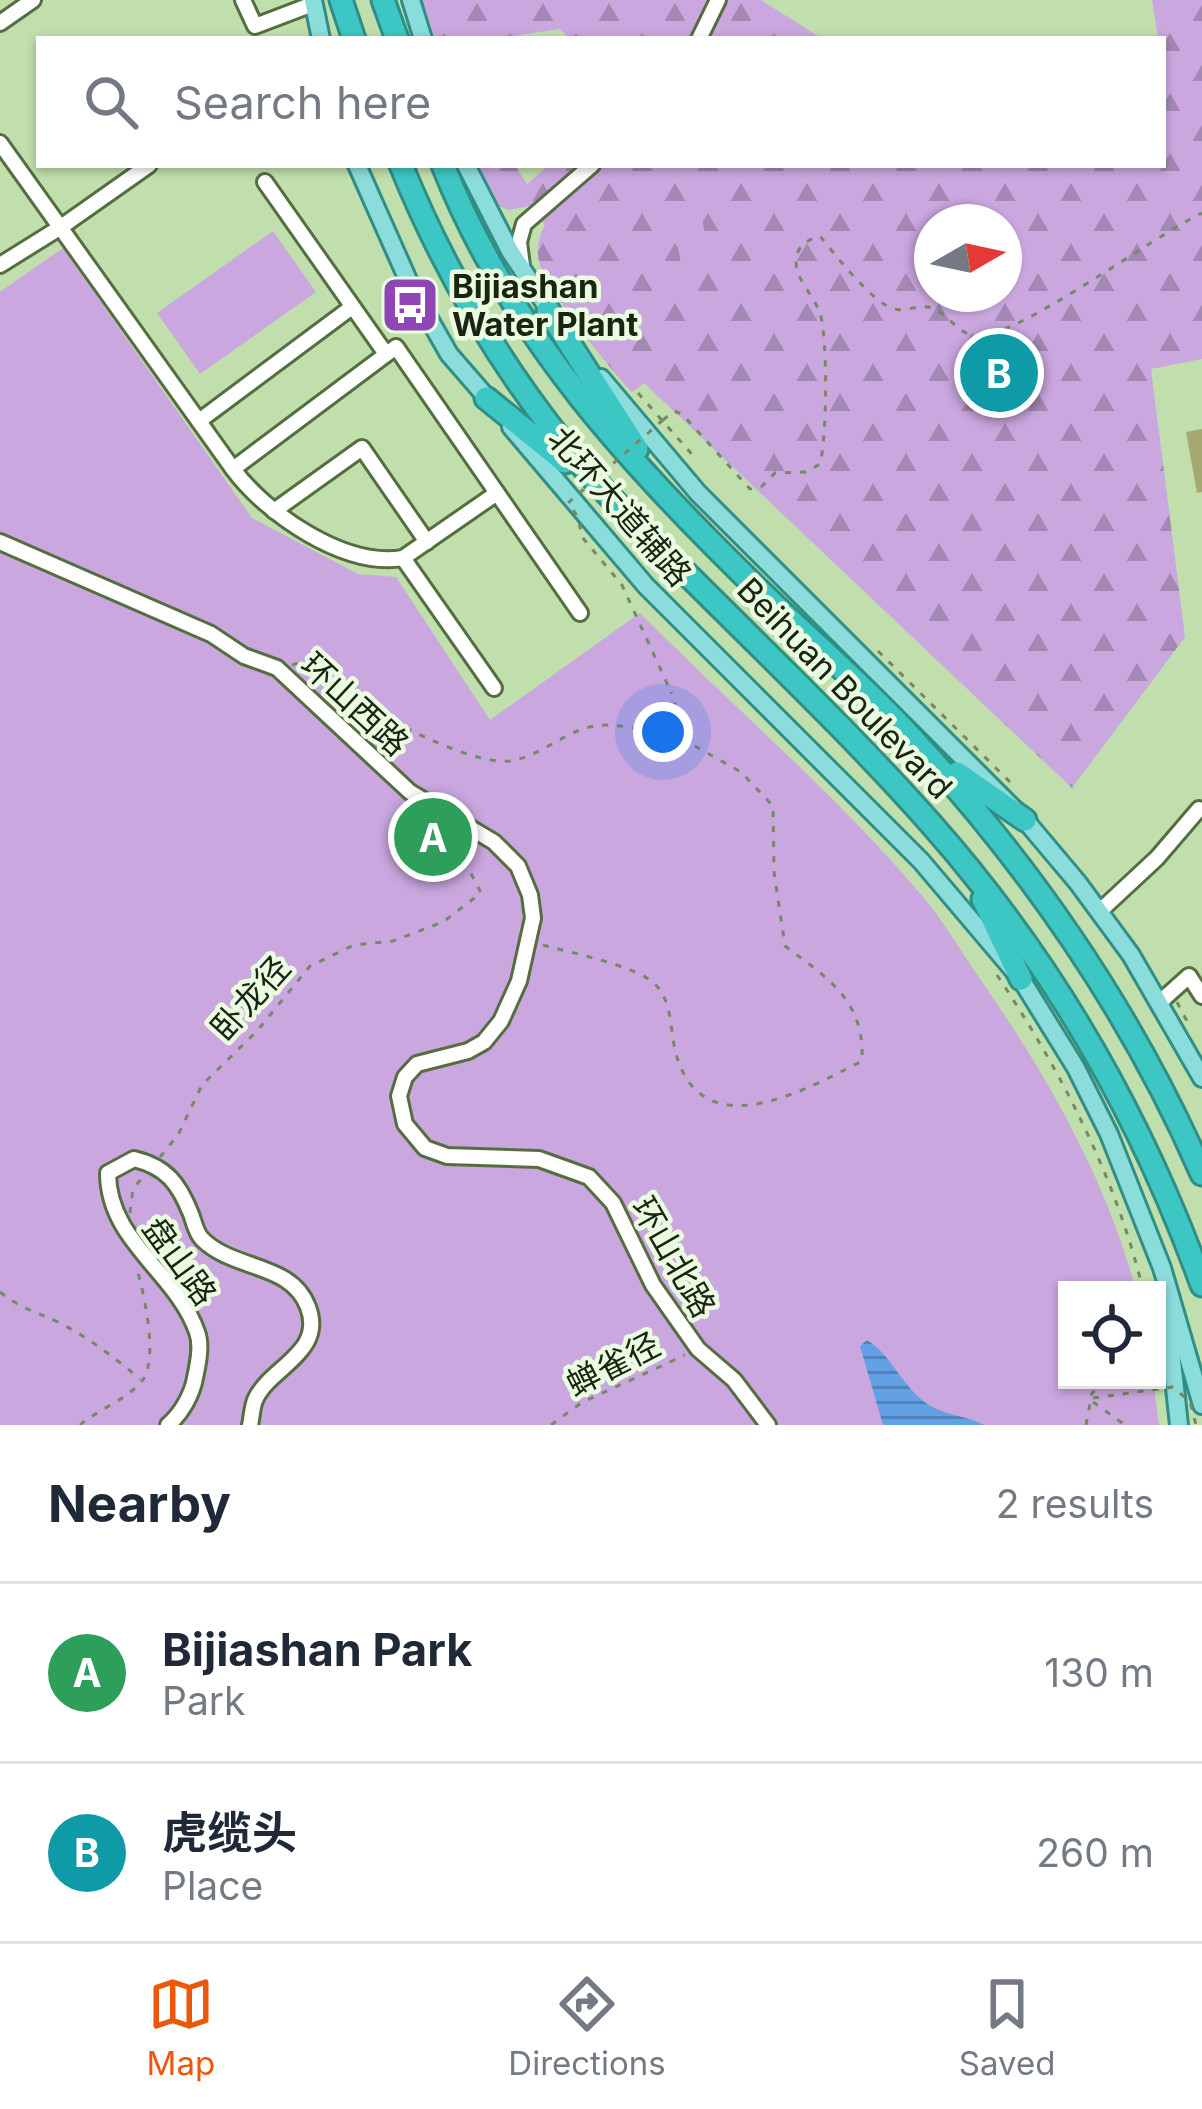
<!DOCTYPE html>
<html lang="en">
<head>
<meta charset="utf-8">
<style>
  body { margin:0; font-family:Inter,"Noto Sans SC",sans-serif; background:#f6f6f7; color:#1f2937 }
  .controls { position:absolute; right:36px; bottom:36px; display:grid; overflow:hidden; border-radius:0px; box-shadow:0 3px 9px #0004 }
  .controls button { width:108px; height:108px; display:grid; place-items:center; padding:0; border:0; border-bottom:3px solid #e0e1e3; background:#fff; color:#1f2937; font:60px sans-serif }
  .compass { position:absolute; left:914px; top:204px; width:108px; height:108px; border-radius:50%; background:#fff; box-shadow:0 3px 9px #0004; rotate:81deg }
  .you { position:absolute; left:663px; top:732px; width:42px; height:42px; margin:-30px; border:9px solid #fff; border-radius:50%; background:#1a73e8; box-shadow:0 0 0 18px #1a73e833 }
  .badge { display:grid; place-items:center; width:78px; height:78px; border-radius:50%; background:#ea580c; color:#fff; font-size:39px; font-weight:700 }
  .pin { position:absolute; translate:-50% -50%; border:6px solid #fff; box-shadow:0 3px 12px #0006 }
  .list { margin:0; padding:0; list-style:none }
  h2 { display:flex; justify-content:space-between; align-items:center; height:156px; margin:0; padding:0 48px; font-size:51px }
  h2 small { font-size:39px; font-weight:400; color:#747a83 }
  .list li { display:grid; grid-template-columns:78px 1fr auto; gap:36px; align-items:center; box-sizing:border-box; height:180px; padding:0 48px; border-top:3px solid #e0e1e3 }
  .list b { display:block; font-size:45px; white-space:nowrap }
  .list p { margin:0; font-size:39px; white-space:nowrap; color:#747a83 }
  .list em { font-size:39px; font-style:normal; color:#747a83 }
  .icon { flex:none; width:66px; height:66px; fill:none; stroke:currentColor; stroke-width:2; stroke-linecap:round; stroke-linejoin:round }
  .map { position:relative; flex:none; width:1202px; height:1425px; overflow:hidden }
  .search { position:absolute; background:#fff; box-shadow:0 3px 9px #0004; left:36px; right:36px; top:36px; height:132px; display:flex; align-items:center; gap:30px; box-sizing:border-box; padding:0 42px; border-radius:0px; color:#747a83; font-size:45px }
  .sheet { height:516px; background:#fff }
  nav { display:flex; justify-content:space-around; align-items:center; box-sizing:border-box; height:168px; border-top:3px solid #e0e1e3; background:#fff; font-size:33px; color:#747a83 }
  nav a { display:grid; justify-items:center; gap:6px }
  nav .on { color:#ea580c }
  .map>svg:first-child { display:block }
</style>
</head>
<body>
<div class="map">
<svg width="1202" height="1425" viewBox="0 0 1202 1425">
  <defs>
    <pattern id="forest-firs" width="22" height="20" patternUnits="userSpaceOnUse" patternTransform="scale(3)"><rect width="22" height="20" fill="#caa7df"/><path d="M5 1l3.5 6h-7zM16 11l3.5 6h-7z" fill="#a388b3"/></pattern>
    <pattern id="water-rules" width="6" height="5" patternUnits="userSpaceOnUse" patternTransform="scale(3)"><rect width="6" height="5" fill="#63a1e7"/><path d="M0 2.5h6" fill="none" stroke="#5183ba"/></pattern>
  </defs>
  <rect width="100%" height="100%" fill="#c1dfac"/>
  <g fill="url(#forest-firs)" fill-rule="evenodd">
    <path d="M422,0H761L823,39H570L560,29L492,39H435Z"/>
    <path d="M1152,0H1202V359L1151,369L1185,637L1072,788L644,383L632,392C613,373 544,286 539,261C536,248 539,236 545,225L529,206L509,210L499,206L478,165H515L527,184L549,165H1163V39H1158ZM932,222H1004V294H932Z"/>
  </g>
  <g fill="#caa7df">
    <path d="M702,218L711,270L683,275L674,223Z"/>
    <path d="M273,231L316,292L200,374L157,313Z"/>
    <path d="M63,248L252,518L358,574L396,577L490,720L640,613C734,708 838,796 924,898C943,921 959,948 976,973C1045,1072 1104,1173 1136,1290H1067V1380H1153L1159,1425H0V292Z"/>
  </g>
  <path fill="url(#water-rules)" d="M867,1340C892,1355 903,1389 929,1405C946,1416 966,1415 984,1425H883L860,1346Z"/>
  <path fill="#a4a971" d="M1202,429V492L1197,493L1186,432Z"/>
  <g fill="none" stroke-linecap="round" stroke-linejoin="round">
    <g stroke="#556e40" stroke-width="20">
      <g id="minor">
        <path d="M243,0L255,26L313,4L312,0"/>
        <path d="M0,23L33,0"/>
        <path d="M699,39L718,0"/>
        <path d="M0,143L233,469C266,514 345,568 403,558L497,493"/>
        <path d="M265,182L386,354"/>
        <path d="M0,265L61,227L149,165"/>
        <path d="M522,266L519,242L524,224L592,165"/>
        <path d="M199,421L352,307"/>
        <path d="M233,469L396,347L580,613"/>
        <path d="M274,511L362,448L427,542"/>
        <path d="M0,542L211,634L244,656L277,668L410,792L494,842L518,866L530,895L533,918L519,981L501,1021L484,1042L468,1051L417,1064L405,1077L399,1096L405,1124L425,1148L447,1156L539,1159L589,1177L613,1203L653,1285L698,1349L734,1380L768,1425"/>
        <path d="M403,558L494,688"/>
        <path d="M1100,911L1157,858L1199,809"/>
        <path d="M1160,1002L1189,976L1202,996"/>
        <path d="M168,1425C181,1414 192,1395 195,1378C198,1364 202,1345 197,1332C176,1272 108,1241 108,1173L134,1159C167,1167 179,1184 191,1214C194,1222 196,1233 202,1239C234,1271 291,1262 308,1307C325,1352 272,1366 256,1398C252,1405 252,1417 250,1425"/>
      </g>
    </g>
    <g stroke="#308e85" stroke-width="22">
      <g id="major">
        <path d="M313,0L321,39"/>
        <path d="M411,0L423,39"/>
        <path d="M357,165L412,289L449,354L495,407"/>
        <path d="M466,165L510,251L556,320"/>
        <path d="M601,378L698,493L1025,820L1078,883L1131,955L1202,1078"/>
        <path d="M511,427L646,586L921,861L1021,979L1076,1068L1109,1134L1162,1268L1202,1405"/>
        <path d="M1166,1305L1179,1425"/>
      </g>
    </g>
    <g stroke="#308e85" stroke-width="27">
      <g id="highway">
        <path d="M341,0L354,39"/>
        <path d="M383,0L397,39"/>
        <path d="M401,165C441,264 494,355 560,439C599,489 646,534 691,578C772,659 856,739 932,825C1052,961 1141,1116 1202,1285"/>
        <path d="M443,165C510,335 632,467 761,592C810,640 864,686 911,737C1031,867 1131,1011 1202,1174"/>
        <path d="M548,310L637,449"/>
        <path d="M486,398L565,462"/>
        <path d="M957,773L1025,820"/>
        <path d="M983,899L1021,979"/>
      </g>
    </g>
    <g stroke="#748965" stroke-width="3" stroke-dasharray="6 9" stroke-linecap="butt">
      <path d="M638,393L696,459"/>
      <path d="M663,420L674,411L682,414L750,489L761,487L775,473L806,472L820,464C827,438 828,338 820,313C813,293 789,274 798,252C802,242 811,239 820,236C835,255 871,300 891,308C904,313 916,305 928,307C948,311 954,332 975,336C1012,342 1156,234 1202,213"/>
      <path d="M878,651L1012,784"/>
      <path d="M292,665L305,661C336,695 465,767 510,761C542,756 564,731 595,726C619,722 643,733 668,731L675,703L671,692"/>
      <path d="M543,945C571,953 635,965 655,984C673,1002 670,1032 676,1054C703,1149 807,1089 862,1061C865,1001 829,979 785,946L774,872L773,806L741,772L668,731"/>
      <path d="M997,975C1061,1071 1116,1177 1143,1290"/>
      <path d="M1177,1002L1189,1025"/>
      <path d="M160,1157L178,1135L202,1085L257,1031L310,966L354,945L393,941L443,922L481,893L462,856L457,837"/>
      <path d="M130,1213L133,1189L142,1178"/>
      <path d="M0,1292C21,1309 37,1312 60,1323C89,1338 115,1358 140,1379"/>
      <path d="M1093,1402L1125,1425"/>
      <path d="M80,1425C97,1410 128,1399 142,1381C159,1360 144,1294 137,1269"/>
      <path d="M551,1425L581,1403L685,1355"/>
      <path d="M1086,1425L1092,1393L1110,1380"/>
    </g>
    <use href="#minor" stroke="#fff" stroke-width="14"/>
    <use href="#major" stroke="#8bdddc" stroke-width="16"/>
    <use href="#highway" stroke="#3dc7c4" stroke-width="21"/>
    <g stroke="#748965" stroke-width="3" stroke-dasharray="6 9" stroke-linecap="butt">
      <path d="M663,420L568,503L578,517L582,537L622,585L671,692"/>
      <path d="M1093,1398L1173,1387L1190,1402L1196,1425"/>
    </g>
  </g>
  <defs>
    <g id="bus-square" transform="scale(3)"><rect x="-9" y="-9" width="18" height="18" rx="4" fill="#9045b6" stroke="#ebfbe1"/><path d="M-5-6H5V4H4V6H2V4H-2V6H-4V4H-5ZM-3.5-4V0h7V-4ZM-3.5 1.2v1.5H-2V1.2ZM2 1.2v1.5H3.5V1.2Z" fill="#fff"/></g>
  </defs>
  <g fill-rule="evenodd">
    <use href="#bus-square" x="410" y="305"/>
  </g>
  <g text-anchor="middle" stroke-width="9" stroke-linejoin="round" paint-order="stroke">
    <g font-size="33" font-weight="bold" fill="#192411" stroke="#ebfbe1" text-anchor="start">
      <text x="452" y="298">Bijiashan<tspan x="452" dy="38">Water Plant</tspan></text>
    </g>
    <g font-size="33" fill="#192411" stroke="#ebfbe1">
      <text transform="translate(620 506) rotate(49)" y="12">北环大道辅路</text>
      <text transform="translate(845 688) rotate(46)" y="12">Beihuan Boulevard</text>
      <text transform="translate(355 704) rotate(43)" y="12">环山西路</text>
      <text transform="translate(250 998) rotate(-48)" y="12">卧龙径</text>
      <text transform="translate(674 1257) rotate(60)" y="12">环山北路</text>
      <text transform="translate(180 1261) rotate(54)" y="12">盘山路</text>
      <text transform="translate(613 1364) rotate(-27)" y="12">蝉雀径</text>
    </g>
  </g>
</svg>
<div class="controls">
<button><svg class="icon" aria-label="locate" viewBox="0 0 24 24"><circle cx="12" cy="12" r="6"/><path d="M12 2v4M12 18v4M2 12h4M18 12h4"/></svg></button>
</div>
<svg class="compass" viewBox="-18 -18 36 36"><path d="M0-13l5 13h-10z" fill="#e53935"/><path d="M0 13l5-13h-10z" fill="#747a83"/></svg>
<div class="you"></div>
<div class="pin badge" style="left:433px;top:837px;background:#2e9e5b">A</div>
<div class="pin badge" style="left:999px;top:373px;background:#0f9aa8">B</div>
<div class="search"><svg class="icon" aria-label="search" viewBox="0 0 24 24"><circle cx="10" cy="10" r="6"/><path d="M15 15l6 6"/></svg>Search here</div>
</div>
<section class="sheet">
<h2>Nearby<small>2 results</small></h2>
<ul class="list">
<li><span class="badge" style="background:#2e9e5b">A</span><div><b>Bijiashan Park</b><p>Park</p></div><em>130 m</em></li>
<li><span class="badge" style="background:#0f9aa8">B</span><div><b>虎缆头</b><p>Place</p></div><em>260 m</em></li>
</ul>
</section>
<nav>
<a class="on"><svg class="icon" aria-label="map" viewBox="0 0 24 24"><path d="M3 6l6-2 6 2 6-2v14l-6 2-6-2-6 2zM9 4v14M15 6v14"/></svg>Map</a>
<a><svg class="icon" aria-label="directions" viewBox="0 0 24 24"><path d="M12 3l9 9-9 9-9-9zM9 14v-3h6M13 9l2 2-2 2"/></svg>Directions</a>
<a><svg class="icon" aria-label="saved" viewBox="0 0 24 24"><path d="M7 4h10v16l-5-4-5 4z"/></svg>Saved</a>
</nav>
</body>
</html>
